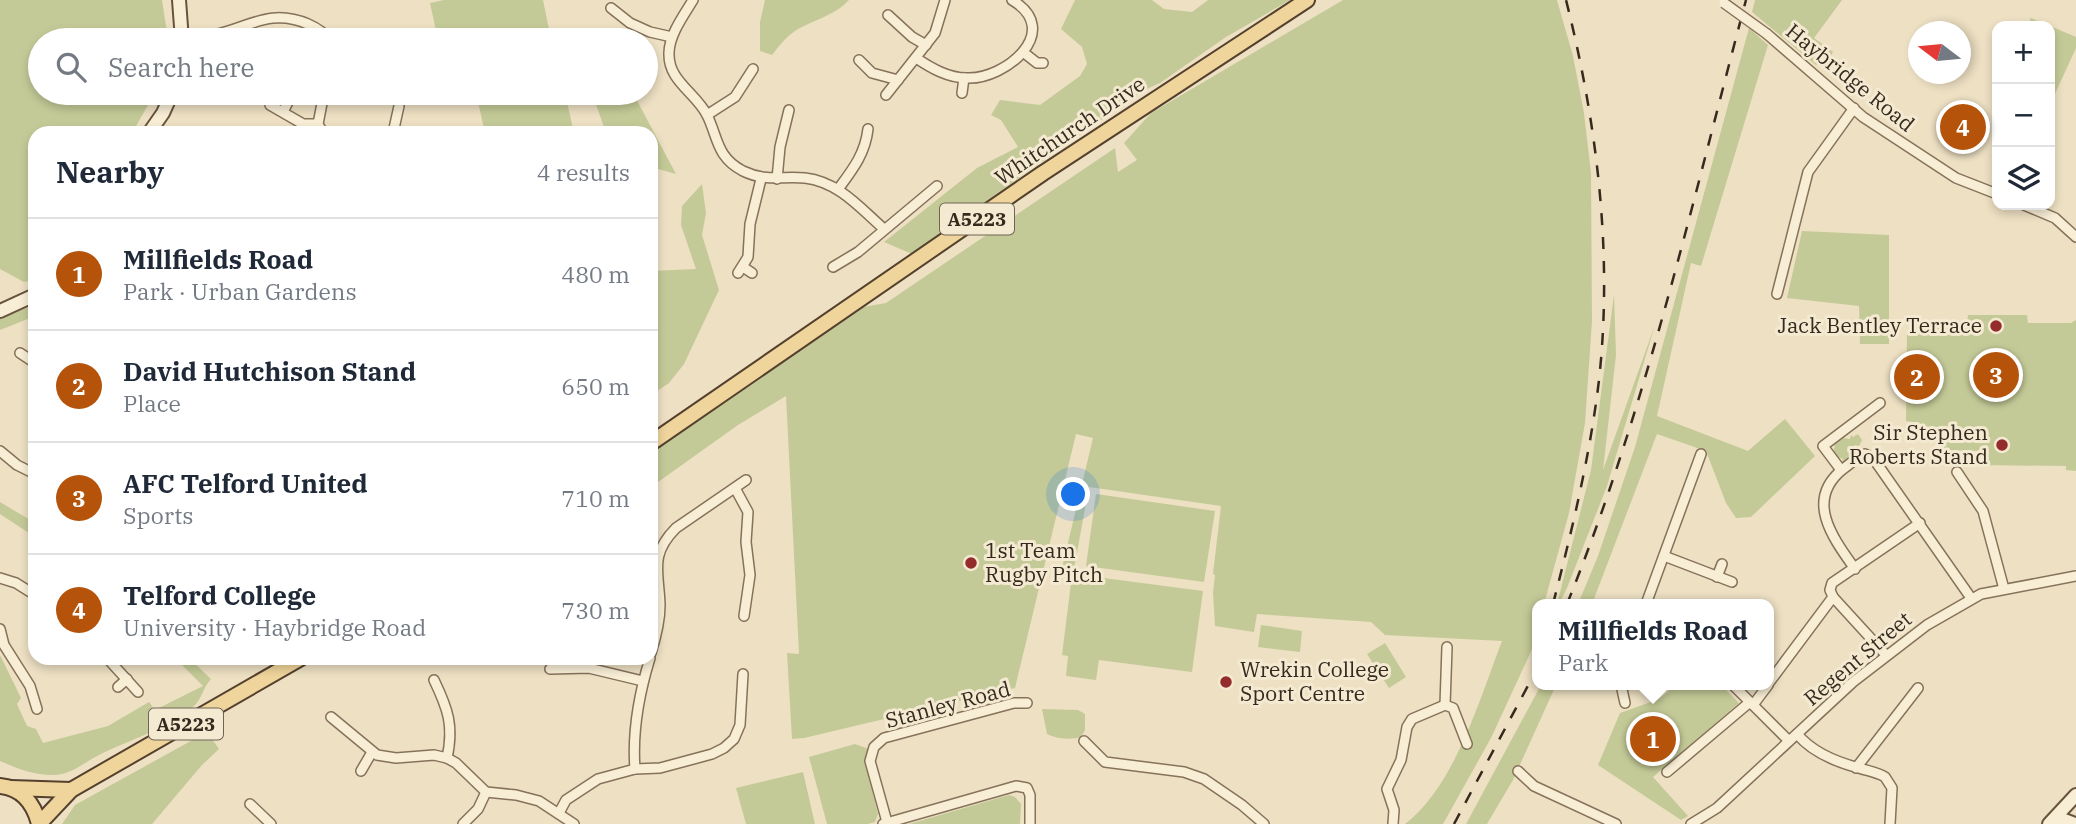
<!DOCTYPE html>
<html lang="en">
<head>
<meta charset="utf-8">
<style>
  body { margin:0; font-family:"IBM Plex Serif",serif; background:#f2f2f3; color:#1f2937 }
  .controls { position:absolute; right:21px; top:21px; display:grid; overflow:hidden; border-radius:14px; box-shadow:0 4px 10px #0003 }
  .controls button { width:63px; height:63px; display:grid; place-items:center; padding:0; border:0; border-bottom:2px solid #e0e1e3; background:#fff; color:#1f2937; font:35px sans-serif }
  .compass { position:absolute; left:1908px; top:21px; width:63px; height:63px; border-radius:50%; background:#fff; box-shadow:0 4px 10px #0003; rotate:286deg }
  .you { position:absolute; left:1074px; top:495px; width:24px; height:24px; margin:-18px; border:5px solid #fff; border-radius:50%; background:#1a73e8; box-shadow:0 0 0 10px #1a73e833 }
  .badge { display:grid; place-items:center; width:46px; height:46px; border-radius:50%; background:#b45309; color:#fff; font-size:23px; font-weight:700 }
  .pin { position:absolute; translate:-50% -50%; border:4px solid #fff; box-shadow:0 2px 7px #0006 }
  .popup { position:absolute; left:1532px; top:599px; width:242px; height:91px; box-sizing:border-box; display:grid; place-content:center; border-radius:14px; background:#fff; filter:drop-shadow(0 2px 5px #0005); font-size:23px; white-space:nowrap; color:#747a83 }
  .popup b { font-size:26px; color:#1f2937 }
  .popup::after { content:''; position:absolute; left:50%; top:100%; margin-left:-14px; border:14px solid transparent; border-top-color:#fff }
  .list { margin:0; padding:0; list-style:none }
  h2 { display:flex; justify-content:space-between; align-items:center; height:91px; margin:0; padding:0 28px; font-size:30px }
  h2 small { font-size:23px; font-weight:400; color:#747a83 }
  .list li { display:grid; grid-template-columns:46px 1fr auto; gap:21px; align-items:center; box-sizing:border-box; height:112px; padding:0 28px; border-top:2px solid #e0e1e3 }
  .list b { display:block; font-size:26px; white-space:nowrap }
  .list p { margin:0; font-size:23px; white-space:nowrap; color:#747a83 }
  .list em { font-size:23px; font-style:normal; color:#747a83 }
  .icon { flex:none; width:38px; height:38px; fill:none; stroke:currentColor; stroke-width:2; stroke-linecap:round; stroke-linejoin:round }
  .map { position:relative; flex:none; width:2076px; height:824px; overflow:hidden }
  .search { position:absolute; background:#fff; box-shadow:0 4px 10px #0003; left:28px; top:28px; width:630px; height:77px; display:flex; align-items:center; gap:18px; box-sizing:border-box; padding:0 24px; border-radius:38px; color:#747a83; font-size:26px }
  .panel { position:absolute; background:#fff; box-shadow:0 4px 10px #0003; left:28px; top:126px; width:630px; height:539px; border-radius:21px }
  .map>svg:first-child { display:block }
</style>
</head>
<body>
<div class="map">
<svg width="2076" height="824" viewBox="0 0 2076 824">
  <rect width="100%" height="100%" fill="#ede0c3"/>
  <g fill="#c4ca97">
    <path d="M0,0H162L168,39L40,40V93H155L132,133H35V279L24,282L0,269Z"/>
    <path d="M444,0H543L551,39L438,40L430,3Z"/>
    <path d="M765,0H849C833,17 814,19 795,31C786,37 779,46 772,55L760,51V22Z"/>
    <path d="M1075,0H1152L1164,9L1192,12L1208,0H1290L1226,37L1160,83L1142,91L912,254L884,242L977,168L1018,147L1001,120L991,115L1000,100L1040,105L1080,76L1087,64L1082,47L1061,29Z"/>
    <path d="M1343,0H1557L1573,56L1584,113L1591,173L1592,321L1585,423L1569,513L1544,604H1538L1537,629L1533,647L1491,738L1443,824H1405C1455,786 1480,698 1502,641L1385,635L1371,622L1257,614L1254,632L1215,626L1213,593L1215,575L1213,574L1221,506L1089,487L1073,574L1203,591L1192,672L1099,660L1096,680L1066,676L1068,656L1062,655L1072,575L1061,572L1093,438L1076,434L1015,688L804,738L792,739L787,653L799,654L786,396L738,425L651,487V450L863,307L886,303L1115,148L1118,172L1137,160L1124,143L1151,113Z"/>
    <path d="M1755,0H1842L1814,38L1833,52L1827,63L1816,65L1752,12Z"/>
    <path d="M2031,18L2076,37V48L2054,96L2050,94V26H2027Z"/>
    <path d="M1749,28L1768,45L1701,266L1691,263L1657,416L1748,451L1785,419L1815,456L1751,517L1736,518L1726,503L1706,451L1657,434L1592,604H1578L1598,556L1635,447Z"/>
    <path d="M476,93H565L574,133H485Z"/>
    <path d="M592,93H633L676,174L651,167V133H606Z"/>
    <path d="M702,184L706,213L702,235L719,290L684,364L669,383L651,395V271L696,269L681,225L682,206Z"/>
    <path d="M1802,231L1889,235V344H1860L1859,306L1787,298Z"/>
    <path d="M1614,295L1616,355L1603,470L1655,325L1607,486L1567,588L1559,604H1557L1591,470Z"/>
    <path d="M35,304V316L0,330V319Z"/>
    <path d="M1968,315H2027L2028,323H2071L2076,320V471L2066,470V466L1980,465L1981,451L1944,450L1930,439L1929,435H1919L1912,430V422L1906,421L1907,333H1915L1916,323L1921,318L1925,323L1967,324Z"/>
    <path d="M1845,434L1844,438L1850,439L1851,435L1853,437L1858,434L1862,440L1859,446L1855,445L1853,450L1858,452L1842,463L1843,459L1838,457L1837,461L1830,452H1833L1835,446L1830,445Z"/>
    <path d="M1096,494L1215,511L1204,582L1086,566Z"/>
    <path d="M0,502L35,523V537L0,514Z"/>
    <path d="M1261,625L1302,631L1300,652L1258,647Z"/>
    <path d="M1385,643L1406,677L1389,688L1367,654Z"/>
    <path d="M0,655L21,698L17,704L27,726L36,729L43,743L108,726L149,702L155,710L203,686L175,658H189L211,679C203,687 202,699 194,706C165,730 131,739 99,755C83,763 74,773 56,775C36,776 18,769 0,761Z"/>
    <path d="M1541,685H1556L1513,780L1487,824H1466Z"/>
    <path d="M1676,685H1721L1739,703L1653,777L1688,816L1681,820L1598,765L1620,713L1659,699Z"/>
    <path d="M1042,709L1078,710L1085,714V730L1081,737C1071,740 1056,739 1047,734Z"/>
    <path d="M207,732L219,749L202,765L152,824H62L75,805Z"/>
    <path d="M855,744L869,749L865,761L878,814L875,822L868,824H827L809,757Z"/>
    <path d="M803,772L815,824H746L736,788Z"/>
    <path d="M1009,795L1015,797L1021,804L1020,824H909Z"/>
  </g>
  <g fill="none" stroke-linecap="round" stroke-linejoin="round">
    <g stroke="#86725a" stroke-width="12">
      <g id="street">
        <path d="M693,0C684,15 669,35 669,53C668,81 695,92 707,115C718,137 716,157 743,171C766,182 781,176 805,178C839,182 860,208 884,229"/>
        <path d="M611,8L630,23L650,32L672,37"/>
        <path d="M888,15L912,37L926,45"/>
        <path d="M1767,34L1863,117L1956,178L1997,194"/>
        <path d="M182,38C193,38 203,38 214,35C250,27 270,8 308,24C317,28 324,32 329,40"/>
        <path d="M1023,52L1037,63H1043"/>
        <path d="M916,58C931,68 948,78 967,78C1005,80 1064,31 1012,0"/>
        <path d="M859,60L872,73L898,80"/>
        <path d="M962,93L964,78"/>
        <path d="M886,95L935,33L945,0"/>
        <path d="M270,105L303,124H318"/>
        <path d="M283,112L289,100"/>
        <path d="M707,115L735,97L753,69"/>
        <path d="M323,133L318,124L324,93"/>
        <path d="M393,133L399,106"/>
        <path d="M777,179L780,147L789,110"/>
        <path d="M839,188C853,169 865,154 868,129"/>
        <path d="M2024,205L2055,218L2076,237"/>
        <path d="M743,267L752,273"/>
        <path d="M833,267L858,252L937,186"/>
        <path d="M738,273L748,257L750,224L761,179"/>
        <path d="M1777,294L1808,172L1854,108"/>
        <path d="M20,353L35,363"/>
        <path d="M0,451L17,465L35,474"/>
        <path d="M1841,470L1823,446L1880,403"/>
        <path d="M1957,472L1983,511L2004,589"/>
        <path d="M735,488L748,512L746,542L750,575L744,616"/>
        <path d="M1664,556L1732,582"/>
        <path d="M1855,569C1833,538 1804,500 1843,469C1850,464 1857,457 1865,454L1873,458L1971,598"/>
        <path d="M1717,577L1722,564"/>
        <path d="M0,578L16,583L35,595"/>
        <path d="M1833,597L1886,655"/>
        <path d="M1646,604L1701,454"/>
        <path d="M0,629L4,645L30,686L37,709"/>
        <path d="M651,653C656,637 660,622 660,605C659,572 649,555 676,528L746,480"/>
        <path d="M107,658L138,692"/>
        <path d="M550,669L589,668L643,681"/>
        <path d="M434,680C448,709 454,726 447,758"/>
        <path d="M1768,684L1833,597L1830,590L1832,583L1920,523"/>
        <path d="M1621,685L1625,703"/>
        <path d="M1733,685L1789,741"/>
        <path d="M118,687L127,679"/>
        <path d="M1445,705L1447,647"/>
        <path d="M1753,705L1768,685"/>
        <path d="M331,717L377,755L396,758L434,755L447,758L456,763L486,792L516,795L539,801L574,824"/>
        <path d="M1797,734C1812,752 1836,762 1859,768C1868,771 1877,772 1885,777L1892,788L1890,824"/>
        <path d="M1084,741L1105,762L1184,772L1204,779L1242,805L1264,824"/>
        <path d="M1856,768L1918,688"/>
        <path d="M635,769C632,731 639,694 650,658"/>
        <path d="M361,771L372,752"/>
        <path d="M1518,771L1534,786L1616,824"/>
        <path d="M1667,772L1750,702"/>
        <path d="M250,804L271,824"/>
        <path d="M559,813L566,800L598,779L635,769L660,768L712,754L724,748L734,739L740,725L743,674"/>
        <path d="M887,822L870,761L874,747L884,738L1014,703H1027"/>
        <path d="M463,824L478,809L486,792"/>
        <path d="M883,824L1016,786L1027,788L1030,795V824"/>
        <path d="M1393,824L1394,810L1387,789L1401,760L1407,727L1412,719L1445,705L1453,708L1467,744"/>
        <path d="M1691,824L1717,808L1853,682L1927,625L1981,594L2076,576"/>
      </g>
    </g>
    <g stroke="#68533d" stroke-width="16">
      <g id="secondary">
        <path d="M179,0L182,40"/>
        <path d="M149,133L163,113L172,93"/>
        <path d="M0,311L35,295"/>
        <path d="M2056,817L2075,824"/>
        <path d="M2049,824L2076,795"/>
      </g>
    </g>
    <g stroke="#54402e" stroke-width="18">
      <g id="primary">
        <path d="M651,443L1043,173L1307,0"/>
        <path d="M0,786C22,788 34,804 39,824"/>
        <path d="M11,788L71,790"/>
        <path d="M39,824L71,790L301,658"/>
      </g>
    </g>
    <use href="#street" stroke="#f8eed6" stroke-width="9"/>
    <use href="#secondary" stroke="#f8eed6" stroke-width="12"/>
    <use href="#primary" stroke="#efd59b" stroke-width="14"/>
    <g stroke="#362a1e" stroke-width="2.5" stroke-dasharray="12 12" stroke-linecap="butt">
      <path d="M1553,604C1572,530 1590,456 1599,380C1613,253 1597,123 1566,0"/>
      <path d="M1567,604C1646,409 1692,203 1746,0"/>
      <path d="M1454,824L1538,667"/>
    </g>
    <g stroke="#86725a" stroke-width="12" stroke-linecap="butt">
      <path id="street-bridge" d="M1724,3L1767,34"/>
    </g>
    <use href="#street-bridge" stroke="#f8eed6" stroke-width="9"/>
  </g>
  <g fill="#942c2c" stroke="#f4ead2" stroke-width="2.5">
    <circle cx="1996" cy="326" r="7"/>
    <circle cx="2002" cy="445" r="7"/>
    <circle cx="971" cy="563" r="7"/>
    <circle cx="1226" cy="682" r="7"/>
  </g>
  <g text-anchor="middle" stroke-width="6" stroke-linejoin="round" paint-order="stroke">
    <g fill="#f4ead2" stroke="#6f6454" stroke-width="2">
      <rect x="940" y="203.5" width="74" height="31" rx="5"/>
      <rect x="149" y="708.5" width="74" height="31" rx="5"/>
    </g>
    <g font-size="19" font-weight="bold" fill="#362a1e">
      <text x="977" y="226">A5223</text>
      <text x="186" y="731">A5223</text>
    </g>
    <g font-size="21" fill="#362a1e" stroke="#f4ead2">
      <text transform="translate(1850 78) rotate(39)" y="7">Haybridge Road</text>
      <text transform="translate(1070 131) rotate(-34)" y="7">Whitchurch Drive</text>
      <text transform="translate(1858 659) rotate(-40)" y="7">Regent Street</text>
      <text transform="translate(948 705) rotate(-15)" y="7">Stanley Road</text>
    </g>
    <g font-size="21" fill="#362a1e" stroke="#f4ead2" text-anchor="end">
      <text x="1982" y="333">Jack Bentley Terrace</text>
      <text x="1988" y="440">Sir Stephen<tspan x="1988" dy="24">Roberts Stand</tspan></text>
      <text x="985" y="558" text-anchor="start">1st Team<tspan x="985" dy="24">Rugby Pitch</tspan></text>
      <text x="1240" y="677" text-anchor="start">Wrekin College<tspan x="1240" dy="24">Sport Centre</tspan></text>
    </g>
  </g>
</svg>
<div class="controls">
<button>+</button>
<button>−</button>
<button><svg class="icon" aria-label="layers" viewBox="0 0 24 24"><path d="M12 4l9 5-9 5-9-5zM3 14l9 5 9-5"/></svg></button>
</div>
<svg class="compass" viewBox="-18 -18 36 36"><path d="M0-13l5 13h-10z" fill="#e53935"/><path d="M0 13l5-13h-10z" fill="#747a83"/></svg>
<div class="you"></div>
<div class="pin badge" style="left:1653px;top:739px">1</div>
<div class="popup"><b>Millfields Road</b>Park</div>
<div class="pin badge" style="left:1917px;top:377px">2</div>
<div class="pin badge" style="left:1996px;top:375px">3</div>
<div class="pin badge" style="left:1963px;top:127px">4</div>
<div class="search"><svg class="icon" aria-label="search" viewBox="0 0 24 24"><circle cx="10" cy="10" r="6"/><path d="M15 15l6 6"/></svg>Search here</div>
<section class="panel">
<h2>Nearby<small>4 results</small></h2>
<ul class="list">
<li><span class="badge">1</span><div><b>Millfields Road</b><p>Park · Urban Gardens</p></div><em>480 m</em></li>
<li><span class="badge">2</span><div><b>David Hutchison Stand</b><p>Place</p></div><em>650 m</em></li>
<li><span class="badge">3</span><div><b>AFC Telford United</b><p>Sports</p></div><em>710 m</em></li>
<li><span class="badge">4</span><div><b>Telford College</b><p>University · Haybridge Road</p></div><em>730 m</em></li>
</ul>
</section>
</div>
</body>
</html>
